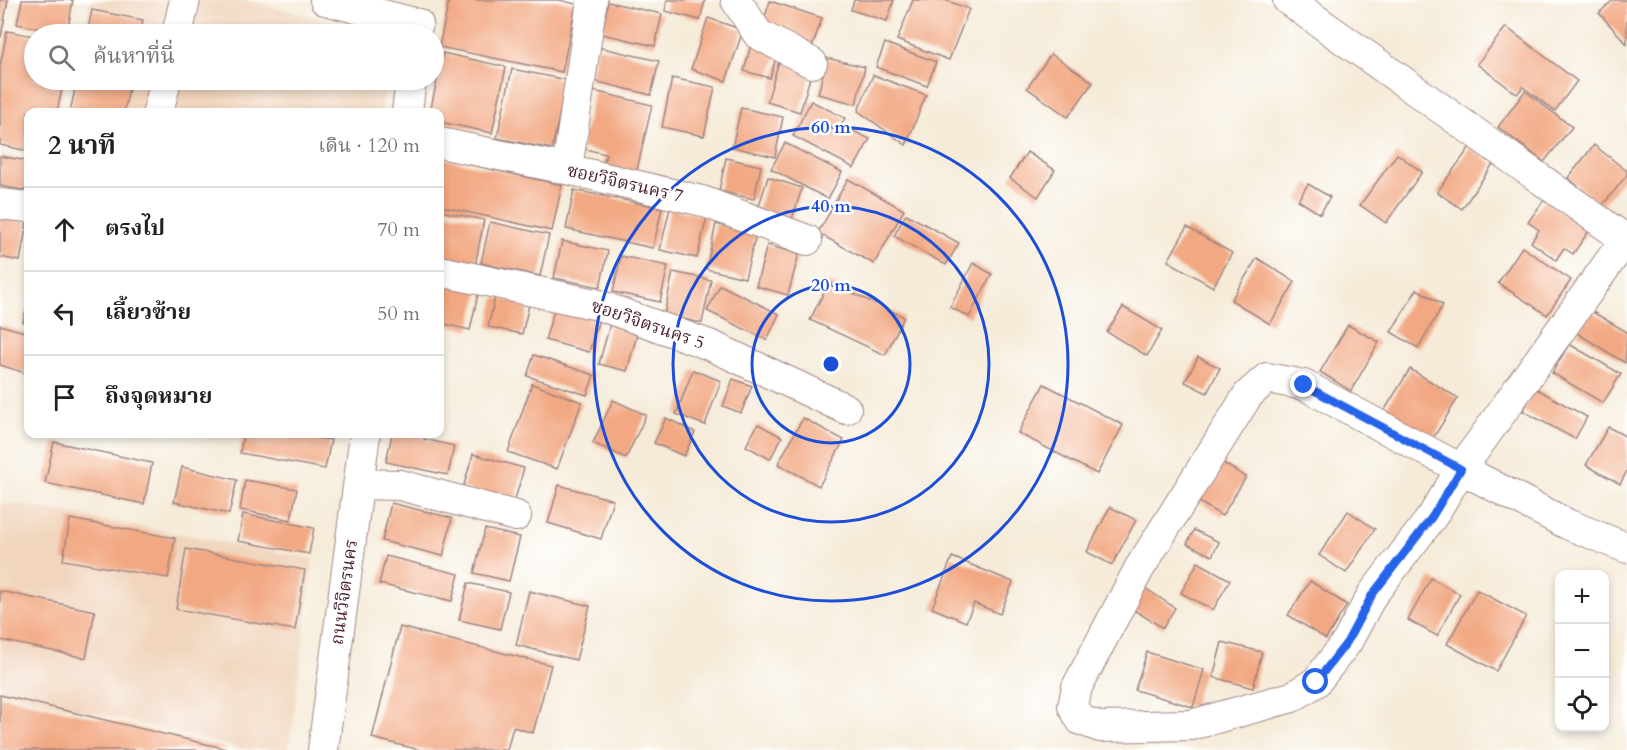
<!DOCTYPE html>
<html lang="th">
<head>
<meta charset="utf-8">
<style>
  body { margin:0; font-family:Cardo,"Noto Serif Thai",serif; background:#f2f2f2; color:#222 }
  .controls { position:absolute; right:18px; bottom:18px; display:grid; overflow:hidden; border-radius:12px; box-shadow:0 3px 9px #0003 }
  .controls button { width:54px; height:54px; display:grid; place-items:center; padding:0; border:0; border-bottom:2px solid #e0e0e0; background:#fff; color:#222; font:30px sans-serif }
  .stop { position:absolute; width:18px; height:18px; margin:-14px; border:4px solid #2563eb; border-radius:50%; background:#fff }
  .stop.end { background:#2563eb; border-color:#fff; box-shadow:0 2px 6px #0008 }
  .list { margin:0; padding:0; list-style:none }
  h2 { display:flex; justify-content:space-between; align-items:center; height:78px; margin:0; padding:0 24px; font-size:26px }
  h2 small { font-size:20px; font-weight:400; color:#767676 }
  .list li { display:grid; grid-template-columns:39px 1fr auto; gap:18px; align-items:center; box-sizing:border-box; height:84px; padding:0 24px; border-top:2px solid #e0e0e0 }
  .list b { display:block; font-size:22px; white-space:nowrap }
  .list em { font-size:20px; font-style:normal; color:#767676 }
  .icon { flex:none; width:33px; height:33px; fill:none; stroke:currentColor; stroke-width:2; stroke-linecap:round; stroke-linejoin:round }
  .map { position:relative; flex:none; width:1627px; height:750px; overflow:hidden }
  .search { position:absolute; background:#fff; box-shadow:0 3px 9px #0003; left:24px; top:24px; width:420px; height:66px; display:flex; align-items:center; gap:15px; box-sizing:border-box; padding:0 21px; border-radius:33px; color:#767676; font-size:22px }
  .panel { position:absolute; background:#fff; box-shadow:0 3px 9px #0003; left:24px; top:108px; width:420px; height:330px; border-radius:12px }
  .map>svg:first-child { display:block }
</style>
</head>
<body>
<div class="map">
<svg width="1627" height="750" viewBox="0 0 1627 750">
  <rect width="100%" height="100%" fill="#fff"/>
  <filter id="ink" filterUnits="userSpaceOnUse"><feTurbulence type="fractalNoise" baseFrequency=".0167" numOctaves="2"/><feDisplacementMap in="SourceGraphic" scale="12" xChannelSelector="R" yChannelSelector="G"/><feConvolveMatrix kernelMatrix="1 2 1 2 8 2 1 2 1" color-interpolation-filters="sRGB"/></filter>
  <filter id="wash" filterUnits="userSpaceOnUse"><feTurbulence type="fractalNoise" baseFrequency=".008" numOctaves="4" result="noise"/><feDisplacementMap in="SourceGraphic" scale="24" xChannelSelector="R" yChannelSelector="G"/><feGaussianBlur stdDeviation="1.35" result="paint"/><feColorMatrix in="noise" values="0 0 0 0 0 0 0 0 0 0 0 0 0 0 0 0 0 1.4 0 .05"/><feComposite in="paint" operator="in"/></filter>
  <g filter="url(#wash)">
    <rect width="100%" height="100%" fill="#f5ebd8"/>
    <g fill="#f1d5bd">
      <path d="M90,0H246L362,29L365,34H83Z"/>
      <path d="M73,80H386L381,112H66Z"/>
      <path d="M0,504L22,505L313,559L289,750H247L0,691Z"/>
    </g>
    <g id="blocks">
      <g fill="#f2a882">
        <path d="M0,0H8L1,37H0Z"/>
        <path d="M22,0H73L67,34L17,24Z"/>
        <path d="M449,0H559L576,4L562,72L439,47Z"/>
        <path d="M667,0H705L700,20L665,11Z"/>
        <path d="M854,0H894L887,21L851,10Z"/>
        <path d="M913,0H945L969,9L949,60L897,40Z"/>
        <path d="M1613,0H1627V44L1599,13Z"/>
        <path d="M770,1L822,18L810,53L761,29Z"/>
        <path d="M608,2L662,14L655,46L602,34Z"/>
        <path d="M92,10L143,20L140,34H87Z"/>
        <path d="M708,18L743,30L726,81L691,69Z"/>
        <path d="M1506,27L1577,81L1555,111L1523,87L1517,94L1477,64Z"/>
        <path d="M7,31L34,36V80H64L57,112H28V151L0,145V66Z"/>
        <path d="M752,41L779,48L770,78L744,71Z"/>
        <path d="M885,43L936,62L927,86L876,67Z"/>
        <path d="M598,47L659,61L651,95L590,80Z"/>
        <path d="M443,53L506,67L492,133L440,122V112H430Z"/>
        <path d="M1051,54L1093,82L1068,117L1027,88Z"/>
        <path d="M827,58L865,67L856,104L818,94Z"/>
        <path d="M779,61L812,71L800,112L767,102Z"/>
        <path d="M512,69L567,80L552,149L497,138Z"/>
        <path d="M873,75L926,95L906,145L858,111Z"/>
        <path d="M672,78L715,87L704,136L662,127Z"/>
        <path d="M77,80H131L124,112H70Z"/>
        <path d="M594,91L652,105L636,174L603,166L606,154L581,148Z"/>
        <path d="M1525,91L1572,127L1544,162L1498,127Z"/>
        <path d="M811,101L845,118L841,125L870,139L854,168L793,136Z"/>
        <path d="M741,108L783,117L775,157L732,147Z"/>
        <path d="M785,143L842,172L828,199L771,169Z"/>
        <path d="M1594,145L1627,171V175L1602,206L1568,178Z"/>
        <path d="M1470,147L1493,164L1462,209L1437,192Z"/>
        <path d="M1027,152L1055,170L1038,197L1010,178Z"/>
        <path d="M1397,154L1422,172L1386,223L1360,205Z"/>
        <path d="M0,156L28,161V191L0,186Z"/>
        <path d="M440,158L562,185L552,231L440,206Z"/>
        <path d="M726,158L761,166L754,199L719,191Z"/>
        <path d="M768,177L802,188L792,219L758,209Z"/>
        <path d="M848,179L904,210L874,264L818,233Z"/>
        <path d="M1308,184L1330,197L1320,214L1298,200Z"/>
        <path d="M574,190L662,208L653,248L566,229Z"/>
        <path d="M1544,200L1589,231L1573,254L1564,248L1556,260L1531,242L1539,230L1528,222Z"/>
        <path d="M670,208L707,217L697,258L660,250Z"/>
        <path d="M440,211L484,220L475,266L440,258Z"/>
        <path d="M906,214L959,243L946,265L894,236Z"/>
        <path d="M0,217L27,222L20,261L0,257Z"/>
        <path d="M490,222L549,235L540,276L481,263Z"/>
        <path d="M716,224L756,234L745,278L706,269Z"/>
        <path d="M1187,227L1232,253L1213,287L1168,261Z"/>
        <path d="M562,241L608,251L600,287L554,278Z"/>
        <path d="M767,245L799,254L788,295L756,286Z"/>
        <path d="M1522,247L1571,280L1547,315L1498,283Z"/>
        <path d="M621,256L668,266L660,302L613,292Z"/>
        <path d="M1257,258L1295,282L1270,324L1231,300Z"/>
        <path d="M973,263L992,274L969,317L950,307Z"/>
        <path d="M673,272L711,280L702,323L664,315Z"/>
        <path d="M440,281L479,290L470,330L440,323Z"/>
        <path d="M829,282L904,317L885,355L810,320Z"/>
        <path d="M720,285L779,314L767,340L707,311Z"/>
        <path d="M1417,289L1443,305L1418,348L1391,332Z"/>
        <path d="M495,297L529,305L522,334L488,327Z"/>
        <path d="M28,304V323L23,322Z"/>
        <path d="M555,307L599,319L589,352L545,340Z"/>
        <path d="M1123,307L1162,330L1147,356L1107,332Z"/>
        <path d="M1591,311L1627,332L1625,363L1577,333Z"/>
        <path d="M610,324L638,331L627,371L599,364Z"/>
        <path d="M0,325L28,333V374L0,365Z"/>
        <path d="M1348,325L1379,342L1351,391L1320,372Z"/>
        <path d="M1569,344L1621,374L1603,403L1552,373Z"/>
        <path d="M534,355L594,375L587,395L527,376Z"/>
        <path d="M1198,357L1220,368L1207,393L1185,382Z"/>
        <path d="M1410,369L1458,398L1432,440L1384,411Z"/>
        <path d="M693,370L721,381L705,425L676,414Z"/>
        <path d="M733,379L752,386L741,413L723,406Z"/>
        <path d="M532,384L582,402L557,469L508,452Z"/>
        <path d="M1044,384L1123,425L1097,474L1018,433Z"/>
        <path d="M1535,388L1587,417L1575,439L1523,411Z"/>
        <path d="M613,400L646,415L626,458L593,443Z"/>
        <path d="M666,418L695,432L684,456L654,443Z"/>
        <path d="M803,418L844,440L819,486L778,464Z"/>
        <path d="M758,424L782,437L770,459L746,446Z"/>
        <path d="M1608,427L1627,437V471L1620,484L1586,465Z"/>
        <path d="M243,434H296L331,440L325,469L240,453Z"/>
        <path d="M392,434H425L424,439L454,446L448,475L386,462Z"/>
        <path d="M54,442L152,463L144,504L45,483Z"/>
        <path d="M473,454L524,468L514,503L463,488Z"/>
        <path d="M1215,458L1246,477L1222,516L1191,497Z"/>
        <path d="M182,467L237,480L229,514L174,502Z"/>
        <path d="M245,480L297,489L291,520L240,510Z"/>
        <path d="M559,485L613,500L601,539L548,523Z"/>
        <path d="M391,503L452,518L443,556L382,541Z"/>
        <path d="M1110,507L1136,520L1112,565L1087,552Z"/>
        <path d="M1348,511L1375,529L1346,573L1319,555Z"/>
        <path d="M243,514L314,528L309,554L238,541Z"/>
        <path d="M70,519L175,538L168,578L63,560Z"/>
        <path d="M485,529L520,537L509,581L474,573Z"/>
        <path d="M1194,530L1219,542L1212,556L1187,544Z"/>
        <path d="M186,549L305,570L295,630L176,609Z"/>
        <path d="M386,556L459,574L452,601L379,584Z"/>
        <path d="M952,557L1013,582L1000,614L974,603L966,622L932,608Z"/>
        <path d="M1198,562L1230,580L1213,610L1181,593Z"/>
        <path d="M1431,578L1460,594L1437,636L1408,620Z"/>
        <path d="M1310,581L1347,605L1326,639L1288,615Z"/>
        <path d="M468,583L509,592L500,629L459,620Z"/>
        <path d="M1145,588L1175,608L1163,628L1132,609Z"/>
        <path d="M1477,590L1526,616L1496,671L1447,644Z"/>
        <path d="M0,591L95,611L86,658L0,640Z"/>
        <path d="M529,591L590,606L576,660L516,645Z"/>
        <path d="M400,627L551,665L533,733L513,727L507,750H420L372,738Z"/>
        <path d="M1222,642L1262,652L1253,688L1213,677Z"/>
        <path d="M1147,652L1204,670L1193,707L1135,690Z"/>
        <path d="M0,695L227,749V750H0Z"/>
      </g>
    </g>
  </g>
  <g filter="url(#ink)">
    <use href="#blocks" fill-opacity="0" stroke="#a08582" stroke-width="1.5"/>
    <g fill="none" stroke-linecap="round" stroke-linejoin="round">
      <g stroke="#a08582" stroke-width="32">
        <g id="minor">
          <path d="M325,0L418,24"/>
          <path d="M736,0L758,34L812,63"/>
          <path d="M1288,0L1625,239"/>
          <path d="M177,34L185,0"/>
          <path d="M158,112L166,80"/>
          <path d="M407,112L411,80"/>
          <path d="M440,143L567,169L702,201L807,240"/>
          <path d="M567,169L592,0"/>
          <path d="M0,204L28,207"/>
          <path d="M1627,237L1461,469L1567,524L1627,548"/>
          <path d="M440,271L599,305L712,346L846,409"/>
          <path d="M1267,378L1304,385L1461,469L1432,517L1372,595L1347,642L1316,682L1292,697L1191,725L1100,727L1081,720L1073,706L1077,687L1139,569L1248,395Z"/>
          <path d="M359,484L400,485L516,516"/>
          <path d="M323,750L365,434"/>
        </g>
      </g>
      <use href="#minor" stroke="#fff" stroke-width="30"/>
    </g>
  </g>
  <g fill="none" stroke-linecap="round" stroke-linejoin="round" filter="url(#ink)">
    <path stroke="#2563eb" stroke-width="8" d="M1304,385L1461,469L1432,517L1372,595L1347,642L1316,682"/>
  </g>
  <g fill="none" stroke="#1d4ed8" stroke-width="3">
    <circle cx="831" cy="364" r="79"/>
    <circle cx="831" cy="364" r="158"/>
    <circle cx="831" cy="364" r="237"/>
  </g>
  <g text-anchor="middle" stroke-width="5" stroke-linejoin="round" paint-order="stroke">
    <g font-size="18" fill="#4a1f2b" stroke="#fff">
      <text transform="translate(625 183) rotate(13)" y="6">ซอยวิจิตรนคร 7</text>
      <text transform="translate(648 324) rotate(19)" y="6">ซอยวิจิตรนคร 5</text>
      <text transform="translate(344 592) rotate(-82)" y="6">ถนนวิจิตรนคร</text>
    </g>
  </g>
  <circle cx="831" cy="364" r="9" fill="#1d4ed8" stroke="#fff" stroke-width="3"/>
  <g font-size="18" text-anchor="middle" font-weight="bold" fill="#1d4ed8" stroke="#fff" stroke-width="5" stroke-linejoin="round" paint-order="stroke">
    <text x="831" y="133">60 m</text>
    <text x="831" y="212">40 m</text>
    <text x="831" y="291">20 m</text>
  </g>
</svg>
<div class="controls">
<button>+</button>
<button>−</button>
<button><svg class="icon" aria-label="locate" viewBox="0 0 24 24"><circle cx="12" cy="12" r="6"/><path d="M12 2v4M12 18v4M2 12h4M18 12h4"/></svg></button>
</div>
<div class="stop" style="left:1316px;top:682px"></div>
<div class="stop end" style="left:1304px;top:385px"></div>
<div class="search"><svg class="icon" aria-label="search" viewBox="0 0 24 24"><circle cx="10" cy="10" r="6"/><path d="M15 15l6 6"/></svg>ค้นหาที่นี่</div>
<section class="panel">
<h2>2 นาที<small>เดิน · 120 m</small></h2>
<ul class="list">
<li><svg class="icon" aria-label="ahead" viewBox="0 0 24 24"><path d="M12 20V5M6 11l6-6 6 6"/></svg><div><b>ตรงไป</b></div><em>70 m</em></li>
<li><svg class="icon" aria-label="left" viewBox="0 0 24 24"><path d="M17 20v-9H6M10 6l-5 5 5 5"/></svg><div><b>เลี้ยวซ้าย</b></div><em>50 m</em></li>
<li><svg class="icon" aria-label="arrive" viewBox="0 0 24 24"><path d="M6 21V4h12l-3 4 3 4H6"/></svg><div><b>ถึงจุดหมาย</b></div></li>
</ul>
</section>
</div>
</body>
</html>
